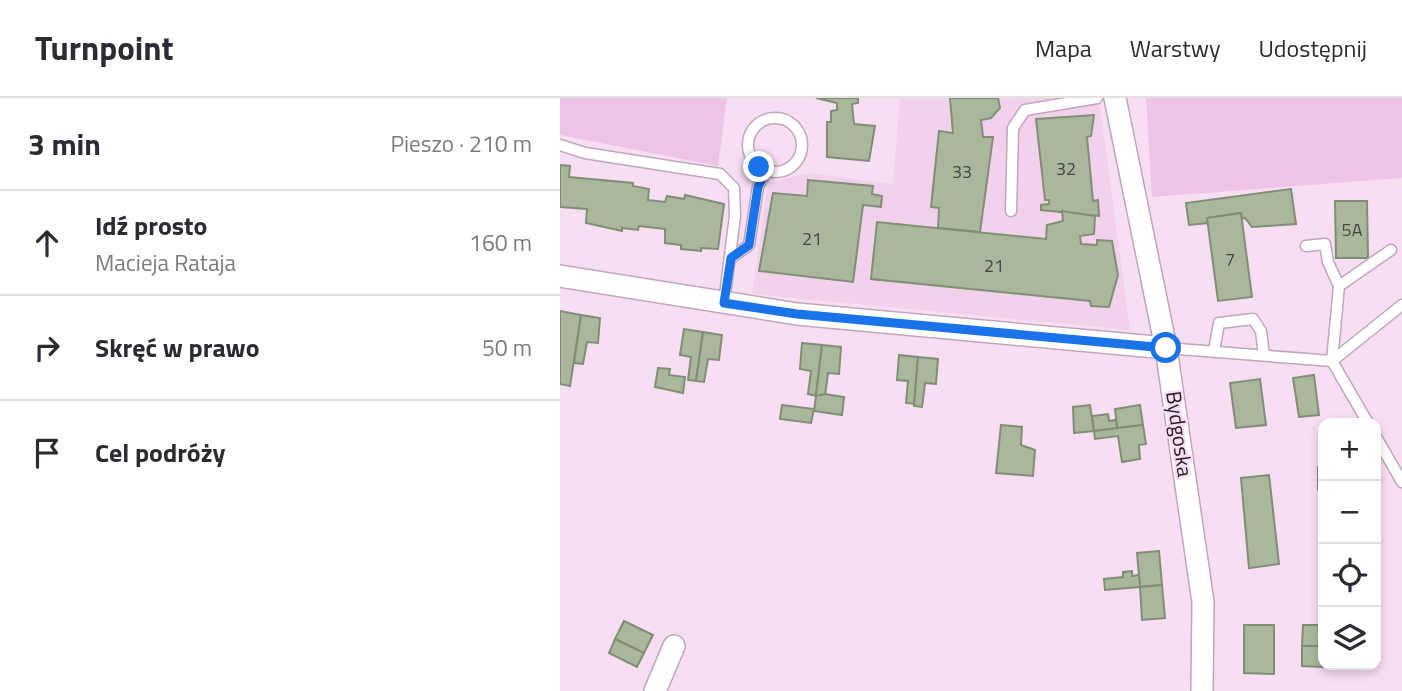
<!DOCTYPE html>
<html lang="pl">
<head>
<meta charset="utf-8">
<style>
  body { margin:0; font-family:"Titillium Web",sans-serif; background:#f2f2f3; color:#2b2b33 }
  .controls { position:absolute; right:21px; bottom:21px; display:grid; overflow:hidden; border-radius:14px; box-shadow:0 4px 10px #0003 }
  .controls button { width:63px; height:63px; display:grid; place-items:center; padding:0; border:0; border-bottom:2px solid #e1e1e2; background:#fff; color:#2b2b33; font:35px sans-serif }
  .stop { position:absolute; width:21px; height:21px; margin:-16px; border:5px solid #1a73e8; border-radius:50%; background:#fff }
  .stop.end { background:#1a73e8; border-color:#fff; box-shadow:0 2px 7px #0008 }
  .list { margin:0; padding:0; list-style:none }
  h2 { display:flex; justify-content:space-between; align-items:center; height:91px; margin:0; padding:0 28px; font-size:30px }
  h2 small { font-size:23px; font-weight:400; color:#7c7c81 }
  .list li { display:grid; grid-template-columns:46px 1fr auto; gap:21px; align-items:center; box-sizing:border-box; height:105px; padding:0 28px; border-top:2px solid #e1e1e2 }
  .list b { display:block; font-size:26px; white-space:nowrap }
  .list p { margin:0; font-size:23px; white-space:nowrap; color:#7c7c81 }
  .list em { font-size:23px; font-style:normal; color:#7c7c81 }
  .icon { flex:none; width:38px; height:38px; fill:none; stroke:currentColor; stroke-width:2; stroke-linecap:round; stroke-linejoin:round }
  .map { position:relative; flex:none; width:842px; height:593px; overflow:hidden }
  header { display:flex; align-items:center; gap:42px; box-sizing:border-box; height:98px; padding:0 35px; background:#fff; border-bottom:2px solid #e1e1e2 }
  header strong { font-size:33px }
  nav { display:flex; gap:38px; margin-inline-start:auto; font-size:24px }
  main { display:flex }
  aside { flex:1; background:#fff }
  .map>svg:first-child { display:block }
</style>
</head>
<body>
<header>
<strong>Turnpoint</strong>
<nav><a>Mapa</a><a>Warstwy</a><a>Udostępnij</a></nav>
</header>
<main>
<aside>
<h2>3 min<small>Pieszo · 210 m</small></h2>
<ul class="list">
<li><svg class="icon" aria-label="ahead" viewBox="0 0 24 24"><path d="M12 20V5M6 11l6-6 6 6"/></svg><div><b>Idź prosto</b><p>Macieja Rataja</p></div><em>160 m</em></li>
<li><svg class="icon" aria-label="right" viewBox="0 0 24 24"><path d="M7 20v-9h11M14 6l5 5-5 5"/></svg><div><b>Skręć w prawo</b></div><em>50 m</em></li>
<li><svg class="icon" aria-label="arrive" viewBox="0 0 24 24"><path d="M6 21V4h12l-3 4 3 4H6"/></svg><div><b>Cel podróży</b></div></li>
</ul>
</aside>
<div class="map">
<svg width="842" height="593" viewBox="0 0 842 593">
  <rect width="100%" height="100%" fill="#f8def3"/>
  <path fill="#f2d1ec" d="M340,0H539L570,232L192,196L208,85L249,75L333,86Z"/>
  <g fill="#efc3e7">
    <path d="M0,0H167L158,68L0,37Z"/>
    <path d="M586,0H842V80L592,99Z"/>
  </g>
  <g fill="#a9b89d" stroke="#808e75" stroke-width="2">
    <path d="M256,0H298V5L292,6L294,26L315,28L309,63L267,59V24H271V13L277,12V5Z"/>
    <path d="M390,0H438L440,10L431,20L421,22L423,39H433L420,134L378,130L379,110L371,109L379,33L393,35Z"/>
    <path d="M534,17L531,38L527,39L533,103L538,102L539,118L481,112V107L489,106V102H485L476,21Z"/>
    <path d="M0,67L10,68L9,79L73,85V88L89,91L88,102L105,104L107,98L124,101L125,97L164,106L158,151L141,150V153L121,151V147L105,145V131L79,128L78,132L62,130V133L26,125L27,111L0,109Z"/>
    <path d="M248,82L313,88L312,96L322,98L321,109L303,107L293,184L199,173L213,95L247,98Z"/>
    <path d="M731,91L736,126L692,129L685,120L682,121L681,115L647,120L648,125L629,127L626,105Z"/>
    <path d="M775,103H807L808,160H776Z"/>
    <path d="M502,113L535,118L534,136L520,138L521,146L537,147V142L552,143L558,177L549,209L531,208L530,203L311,181L317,124L486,141L487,127L503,123Z"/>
    <path d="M681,115L692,199L658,203L647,120Z"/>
    <path d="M0,213L21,217L10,288L0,286Z"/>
    <path d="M21,217L40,220L38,245L27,244L23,266L14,265Z"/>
    <path d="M124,231L143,234L136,283L128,282L131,259L120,257Z"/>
    <path d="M143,234L162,237L159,262L148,261L144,284L136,283Z"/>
    <path d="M242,245L262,247L256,298L248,296L251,273L240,271Z"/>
    <path d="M262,247L281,249L279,276L268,275L265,298H256Z"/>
    <path d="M339,257L358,259L354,306L346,305L348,283L337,282Z"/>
    <path d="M358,259L378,261L376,286L365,285L362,309L354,308Z"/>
    <path d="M98,270L110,271L109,277L125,279L123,295L95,289Z"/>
    <path d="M754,277L759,317L739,319L733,280Z"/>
    <path d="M700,281L706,327L676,330L670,285Z"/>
    <path d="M265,296L284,299L282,317L254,313L256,298Z"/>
    <path d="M222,307L254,311L251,325L220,321Z"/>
    <path d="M530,307L534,333L514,335L513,309Z"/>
    <path d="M580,307L583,327L557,330L555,311Z"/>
    <path d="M548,316L549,323L556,322L557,330L534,333L532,318Z"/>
    <path d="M441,327L462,329L461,347L475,352L473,378L436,375Z"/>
    <path d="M583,327L586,346L579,347L580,361L562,364L558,338L535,341L534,333Z"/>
    <path d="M758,369H763V390L758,391Z"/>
    <path d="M709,377L719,466L689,470L681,380Z"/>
    <path d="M599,453L602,487L580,489L577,455Z"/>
    <path d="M572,473V478L579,477L580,489L545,492L544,481L563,479V474Z"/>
    <path d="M602,487L605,520L582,522L580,489Z"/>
    <path d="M64,523L93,537L84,555L55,541Z"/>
    <path d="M684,527H714V576L684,575Z"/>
    <path d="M743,527H763V548H742Z"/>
    <path d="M55,541L84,555L77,569L49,555Z"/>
    <path d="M742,548H763V569L742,568Z"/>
  </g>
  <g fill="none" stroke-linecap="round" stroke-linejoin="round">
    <g stroke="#c0a7bb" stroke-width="13">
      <g id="service">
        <circle cx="215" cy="47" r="27"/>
        <path d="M0,47L25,55L160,76L174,90L175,118L164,205"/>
        <path d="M451,113L453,30L465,12L537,0"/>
        <path d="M746,148L765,146L768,164L779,188"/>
        <path d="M171,160L189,147L198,89L206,73"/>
        <path d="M606,250L772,263L842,207"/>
        <path d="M654,253L659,225L693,221L701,233L704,257"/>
        <path d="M808,325L772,263L779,188L831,152"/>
        <path d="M816,339L842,384"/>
      </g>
    </g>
    <g stroke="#c0a7bb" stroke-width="24">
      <g id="minor">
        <path d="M555,0L606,250L643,504L642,593"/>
        <path d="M0,178L237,216L606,250"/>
        <path d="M95,593L114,548"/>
      </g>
    </g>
    <use href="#service" stroke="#fff" stroke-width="10"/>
    <use href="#minor" stroke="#fff" stroke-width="21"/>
  </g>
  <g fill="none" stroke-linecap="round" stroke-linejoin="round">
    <path stroke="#1a73e8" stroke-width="9" d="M199,69L206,73L198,89L189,147L171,160L164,205L237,216L606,250"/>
  </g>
  <g text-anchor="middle" stroke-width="5" stroke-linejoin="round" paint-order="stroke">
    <g font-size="18" fill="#484444">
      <text x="506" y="77">32</text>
      <text x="402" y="80">33</text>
      <text x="792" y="138">5A</text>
      <text x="252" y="147">21</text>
      <text x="670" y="168">7</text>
      <text x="434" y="174">21</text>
    </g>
    <g font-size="21" fill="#281e26" stroke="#f8def3">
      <text transform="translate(619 336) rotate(82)" y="7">Bydgoska</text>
    </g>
  </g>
</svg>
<div class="controls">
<button>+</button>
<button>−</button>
<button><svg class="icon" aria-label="locate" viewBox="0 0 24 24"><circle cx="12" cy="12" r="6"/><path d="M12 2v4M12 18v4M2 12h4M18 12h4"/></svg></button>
<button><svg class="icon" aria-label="layers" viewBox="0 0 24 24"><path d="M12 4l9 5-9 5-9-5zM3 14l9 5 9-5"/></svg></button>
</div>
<div class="stop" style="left:606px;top:250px"></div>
<div class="stop end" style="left:199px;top:69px"></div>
</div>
</main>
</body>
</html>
